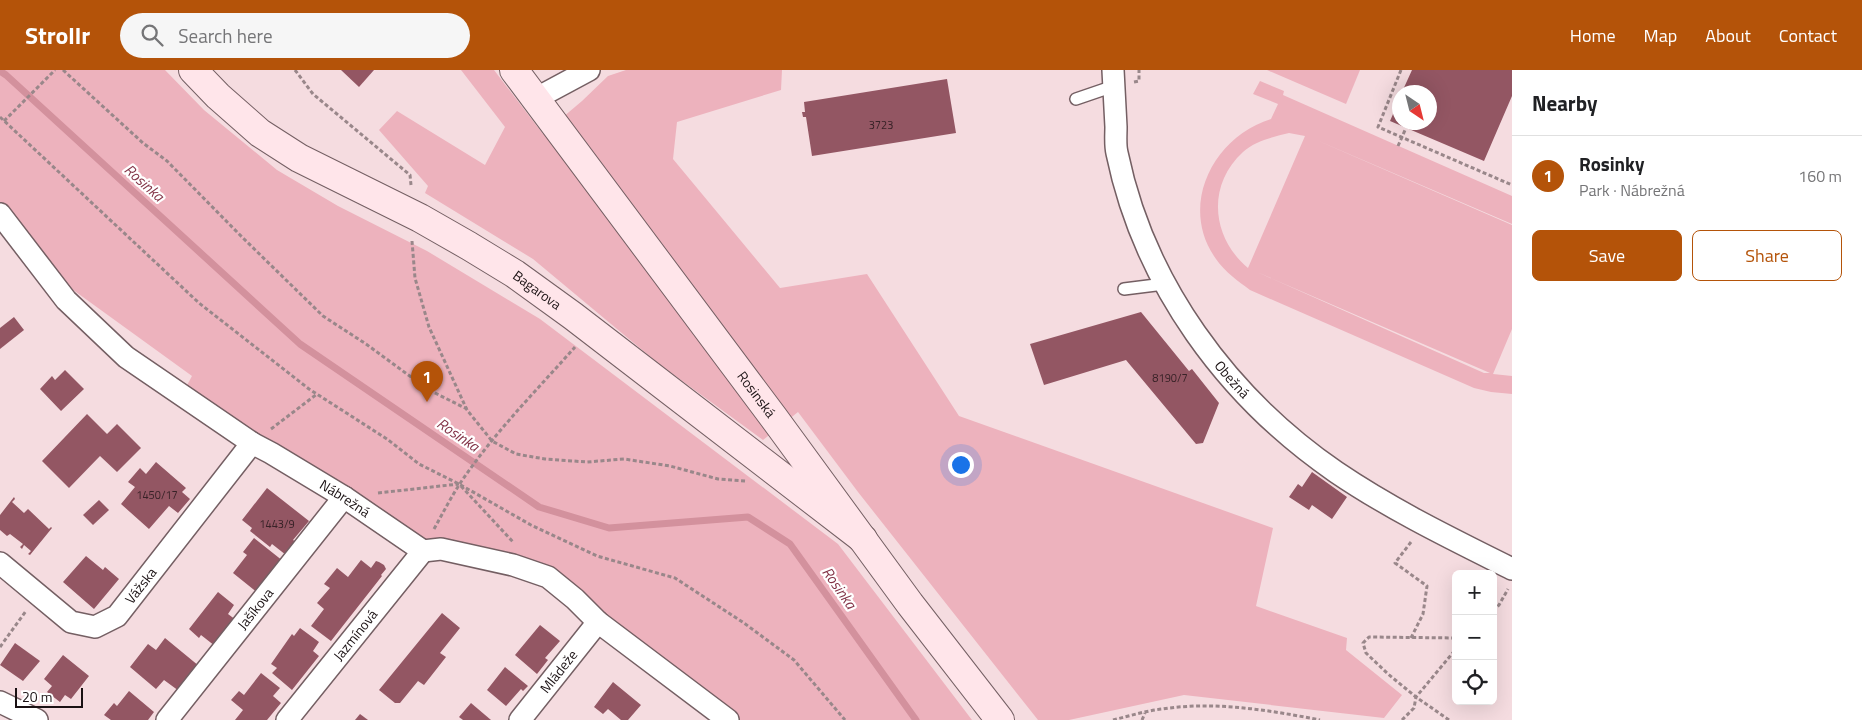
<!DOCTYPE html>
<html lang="en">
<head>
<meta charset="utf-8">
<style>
  body { margin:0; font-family:"Titillium Web",sans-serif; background:#f6f6f6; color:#202124 }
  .controls { position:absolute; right:15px; bottom:15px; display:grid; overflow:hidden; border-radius:8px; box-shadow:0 5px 20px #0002 }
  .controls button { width:45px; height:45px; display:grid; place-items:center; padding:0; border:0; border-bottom:1px solid #e0e0e0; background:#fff; color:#202124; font:25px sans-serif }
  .compass { position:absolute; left:1392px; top:15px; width:45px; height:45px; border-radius:50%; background:#fff; box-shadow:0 5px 20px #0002; rotate:145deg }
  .scale { position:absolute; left:15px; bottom:12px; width:68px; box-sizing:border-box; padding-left:5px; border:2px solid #1a1113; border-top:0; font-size:14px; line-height:18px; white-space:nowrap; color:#1a1113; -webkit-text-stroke:4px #fff; paint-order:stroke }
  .you { position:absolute; left:960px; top:394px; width:18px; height:18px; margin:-12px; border:4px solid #fff; border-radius:50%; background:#1a73e8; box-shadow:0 0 0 8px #1a73e833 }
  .badge { display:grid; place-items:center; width:32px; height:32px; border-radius:50%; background:#b45309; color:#fff; font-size:16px; font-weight:700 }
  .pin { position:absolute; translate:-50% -41px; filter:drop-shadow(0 1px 2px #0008) }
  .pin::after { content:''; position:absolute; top:26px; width:18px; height:15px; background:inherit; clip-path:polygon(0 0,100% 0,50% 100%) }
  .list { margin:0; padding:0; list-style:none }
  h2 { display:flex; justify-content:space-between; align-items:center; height:65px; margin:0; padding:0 20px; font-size:21px }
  h2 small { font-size:16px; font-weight:400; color:#757577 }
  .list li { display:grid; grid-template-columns:32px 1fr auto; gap:15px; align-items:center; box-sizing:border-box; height:80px; padding:0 20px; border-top:1px solid #e0e0e0 }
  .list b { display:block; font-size:19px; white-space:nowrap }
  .list p { margin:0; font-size:16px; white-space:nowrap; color:#757577 }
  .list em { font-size:16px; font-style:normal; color:#757577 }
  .actions { display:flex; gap:10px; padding:15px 20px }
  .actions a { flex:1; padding:11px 0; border:1px solid #b45309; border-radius:8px; text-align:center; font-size:18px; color:#b45309 }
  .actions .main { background:#b45309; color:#fff }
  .icon { flex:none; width:28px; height:28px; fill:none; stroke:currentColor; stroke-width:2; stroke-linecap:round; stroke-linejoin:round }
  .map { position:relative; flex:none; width:1512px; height:650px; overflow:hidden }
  header { display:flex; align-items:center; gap:30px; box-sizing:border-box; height:70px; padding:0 25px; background:#b45309; color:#fff }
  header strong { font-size:24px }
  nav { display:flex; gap:28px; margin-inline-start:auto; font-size:18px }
  .search { width:350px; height:45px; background:#f6f6f6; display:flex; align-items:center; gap:12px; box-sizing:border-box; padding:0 18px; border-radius:28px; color:#757577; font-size:19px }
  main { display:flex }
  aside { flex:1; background:#fff }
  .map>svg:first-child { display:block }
</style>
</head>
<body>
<header>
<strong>Strollr</strong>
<div class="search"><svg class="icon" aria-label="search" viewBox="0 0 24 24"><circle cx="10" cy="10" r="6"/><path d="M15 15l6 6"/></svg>Search here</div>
<nav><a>Home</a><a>Map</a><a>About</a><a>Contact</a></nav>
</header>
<main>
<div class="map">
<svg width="1512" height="650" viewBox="0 0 1512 650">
  <rect width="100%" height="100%" fill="#f5dce0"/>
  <g fill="#edb2bd" fill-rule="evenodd">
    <path d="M0,0H165L204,40L277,100L338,136L427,181L540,249L838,474L972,650H735L549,502L418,467L185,319L192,306L58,209L0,133Z"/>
    <path d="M461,0H494L543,64L582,31L608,6L626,0H782L781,20L677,52L673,89L780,218L867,204L959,346L1273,458L1256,536L1347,568L1346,580L1402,625L1384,648L1184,625L1069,650H1038L858,422L798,342L763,370L659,294L533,189L425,123L428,116L379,60L397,41L485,95L505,57Z"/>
    <path d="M1267,0H1360L1346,34Z"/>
    <path d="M1260,11L1284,21L1283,25L1512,126V154L1314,69L1512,155V259L1493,304L1512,306V324L1491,322L1474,318L1250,220C1238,211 1225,202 1216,189C1178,136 1213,67 1271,49L1278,34L1253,24ZM1289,63L1305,66L1248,198C1212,168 1206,116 1243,82C1255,71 1273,67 1289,63ZM1257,202L1490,303H1484Z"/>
  </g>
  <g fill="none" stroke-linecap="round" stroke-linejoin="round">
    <path stroke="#d3919d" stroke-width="7" d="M0,1L6,5L300,274L539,437L609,458L748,447L790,474L916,650"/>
  </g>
  <g fill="#935663">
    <path d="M341,0H374L359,17Z"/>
    <path d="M1412,0H1512V26L1484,91L1390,51L1400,28V52H1430V22H1402Z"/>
    <path d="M947,9L956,63L812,86L806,47H803L802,42H805L804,32Z"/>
    <path d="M1141,242L1189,301L1192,299L1219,333L1203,373L1196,374L1126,290L1044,315L1030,274Z"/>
    <path d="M14,247L24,260L0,279V258Z"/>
    <path d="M65,300L84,319L61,341L40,319L52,306L55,310Z"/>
    <path d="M87,344L107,364L117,354L141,378L117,402L100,386L69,418L42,391Z"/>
    <path d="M156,392L186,418L182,422L190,429L178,443L169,436L149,459L121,434L135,417L128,412L140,398L146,404Z"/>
    <path d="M1312,402L1347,427L1332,449L1312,435L1309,440L1289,427L1298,414L1302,417Z"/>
    <path d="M267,418L309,451L293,470L296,472L286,485L272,474L270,477L250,461L252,458L242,450Z"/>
    <path d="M14,427L15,429L12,432L24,443L28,439L49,459L51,457L52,458L30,485L28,484L31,481L24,475L22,479L20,477L23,474L10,464L7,466L0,460V445Z"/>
    <path d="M99,430L109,440L93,455L83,445Z"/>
    <path d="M254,468L283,491L258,523L233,503L247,485L243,482Z"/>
    <path d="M86,486L103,500L105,497L119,509L94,539L63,512Z"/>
    <path d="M361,490L371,498L376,491L379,492L384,495L386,499L381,505L382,506L331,571L311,556L324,539L317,533L330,518L324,514L337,498L348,507Z"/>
    <path d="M218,522L234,535L228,544L236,550L215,576L201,565L199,568L189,559Z"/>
    <path d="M442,543L460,558L440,583L446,587L424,615L418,611L400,633H395L379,620Z"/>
    <path d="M540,555L560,571L545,588L548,590L537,604L515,585Z"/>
    <path d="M300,558L319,572L313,581L319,586L292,620L272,603L277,598L271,594L292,564L294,566Z"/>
    <path d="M165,568L199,596L179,621L164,610L156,619L130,597L148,574L156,580Z"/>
    <path d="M15,573L40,591L23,611L0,595Z"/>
    <path d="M63,585L89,606L71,629L65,625L60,632L47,622L52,616L44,609Z"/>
    <path d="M505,597L528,616L523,621L521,619L506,636L487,620Z"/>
    <path d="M261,603L280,618L273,626L281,633L267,650H235L243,640L231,630L239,621L244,625Z"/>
    <path d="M613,612L641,635L628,650H621L608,639L603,644L594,637Z"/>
    <path d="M129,621L154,642L148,650H111L104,645L114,633L117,636Z"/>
    <path d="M471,633L491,650H463L459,647Z"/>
    <path d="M360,644L368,650H355Z"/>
  </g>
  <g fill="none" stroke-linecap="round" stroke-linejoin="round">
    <g stroke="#745f63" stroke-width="14">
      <g id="lane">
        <path d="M1076,29L1114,16"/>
        <path d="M1124,219L1164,214"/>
      </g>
    </g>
    <g stroke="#745f63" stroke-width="24">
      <g id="street">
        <path id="s1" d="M1113,0C1114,19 1115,38 1116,57C1116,65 1115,75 1117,83C1144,214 1227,327 1336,402C1392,440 1452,469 1512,499"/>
        <path d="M535,29L589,0"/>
        <path id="s2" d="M0,144L66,230L126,287L252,373L271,383L344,427L423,481L441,479L513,495L548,507L575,529L598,552L728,650"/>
        <path id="s3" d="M0,493L71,552L95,557L117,546L252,373"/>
        <path d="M0,632L37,650"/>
        <path id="s4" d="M167,650L344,427"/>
        <path id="s5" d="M287,650L423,481"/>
        <path id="s6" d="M520,650L598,552"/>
      </g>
    </g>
    <g stroke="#745f63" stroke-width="30">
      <g id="secondary">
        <path id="s7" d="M193,0L218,26L260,63L299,88L420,148L469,176L515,204L573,246L863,469"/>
        <path id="s8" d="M514,0L774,348L910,534L1000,650"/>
      </g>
    </g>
    <g stroke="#99878a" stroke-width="3" stroke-dasharray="4 2.5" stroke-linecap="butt">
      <path d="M63,0L143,73L167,91L244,169L323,246L366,274L407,304L435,323L467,339"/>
      <path d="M295,0L313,24L410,105L411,115"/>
      <path d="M1401,0L1378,57L1512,115"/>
      <path d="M1134,12L1139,11V0"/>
      <path d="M0,47L199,233L309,319L387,369L419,394L459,414L531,455L597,486L675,508L744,553L794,590L845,650"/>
      <path d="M4,51L55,0"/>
      <path d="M1398,76L1406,58"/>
      <path d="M412,171L415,208L429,257L467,340L492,371L516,384L545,389L587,392L624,389L670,396L718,409L746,411"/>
      <path d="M271,359L317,324"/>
      <path d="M461,416L513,472"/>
      <path d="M378,423L459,414"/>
      <path d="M434,459C443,443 451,427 461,412C494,363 536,321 575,277"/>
      <path d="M1493,541L1499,535L1508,519"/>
      <path d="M1411,568L1423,544L1427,516L1395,493L1411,472"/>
      <path d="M0,577L26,541"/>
      <path d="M1113,650C1129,646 1145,641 1162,639C1214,631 1269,640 1320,650"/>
      <path d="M1142,650L1145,643"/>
      <path d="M1402,650L1414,638L1416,627L1456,579"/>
      <path d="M1449,650L1416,627L1388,604L1366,583L1363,573L1369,567L1456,568"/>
    </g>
    <use href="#lane" stroke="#fff" stroke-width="11"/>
    <use href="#street" stroke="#fff" stroke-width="21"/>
    <use href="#secondary" stroke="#ffe5ea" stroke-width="28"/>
  </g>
  <g text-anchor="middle" stroke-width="4.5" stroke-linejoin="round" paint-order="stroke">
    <g font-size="11" fill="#382227">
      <text x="881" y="59">3723</text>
      <text x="1170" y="312">8190/7</text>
      <text x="157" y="429">1450/17</text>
      <text x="277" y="458">1443/9</text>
    </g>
    <g font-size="14" fill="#1a1113" stroke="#fff">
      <text dy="5" stroke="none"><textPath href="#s7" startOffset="411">Bagarova</textPath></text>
      <text dy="5" stroke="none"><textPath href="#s1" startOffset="340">Obežná</textPath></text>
      <text dy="5" stroke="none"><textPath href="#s8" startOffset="405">Rosinská</textPath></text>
      <text dy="5" stroke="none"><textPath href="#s2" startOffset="452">Nábrežná</textPath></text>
      <text dy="5" stroke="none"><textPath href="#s3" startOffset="180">Vážska</textPath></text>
      <text dy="5" stroke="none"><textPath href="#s4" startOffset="142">Jašíkova</textPath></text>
      <text dy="5" stroke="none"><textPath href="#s5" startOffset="109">Jazmínová</textPath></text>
      <text dy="5" stroke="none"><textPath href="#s6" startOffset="62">Mládeže</textPath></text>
    </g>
    <g font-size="15" font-style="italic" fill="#823246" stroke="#fff">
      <text transform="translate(144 113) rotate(42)" y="5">Rosinka</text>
      <text transform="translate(458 365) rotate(34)" y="5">Rosinka</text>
      <text transform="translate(839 518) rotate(55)" y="5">Rosinka</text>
    </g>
  </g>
</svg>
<div class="controls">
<button>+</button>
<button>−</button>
<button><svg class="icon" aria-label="locate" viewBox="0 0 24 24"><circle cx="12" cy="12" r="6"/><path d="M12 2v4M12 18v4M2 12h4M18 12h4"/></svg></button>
</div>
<svg class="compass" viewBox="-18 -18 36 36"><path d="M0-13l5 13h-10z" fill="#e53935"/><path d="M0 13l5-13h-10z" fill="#757577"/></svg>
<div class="scale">20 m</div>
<div class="you"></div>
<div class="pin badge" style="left:427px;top:332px">1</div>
</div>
<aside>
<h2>Nearby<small></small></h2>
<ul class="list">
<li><span class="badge">1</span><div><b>Rosinky</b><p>Park · Nábrežná</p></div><em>160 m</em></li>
</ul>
<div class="actions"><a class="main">Save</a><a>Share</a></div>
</aside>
</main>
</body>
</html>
